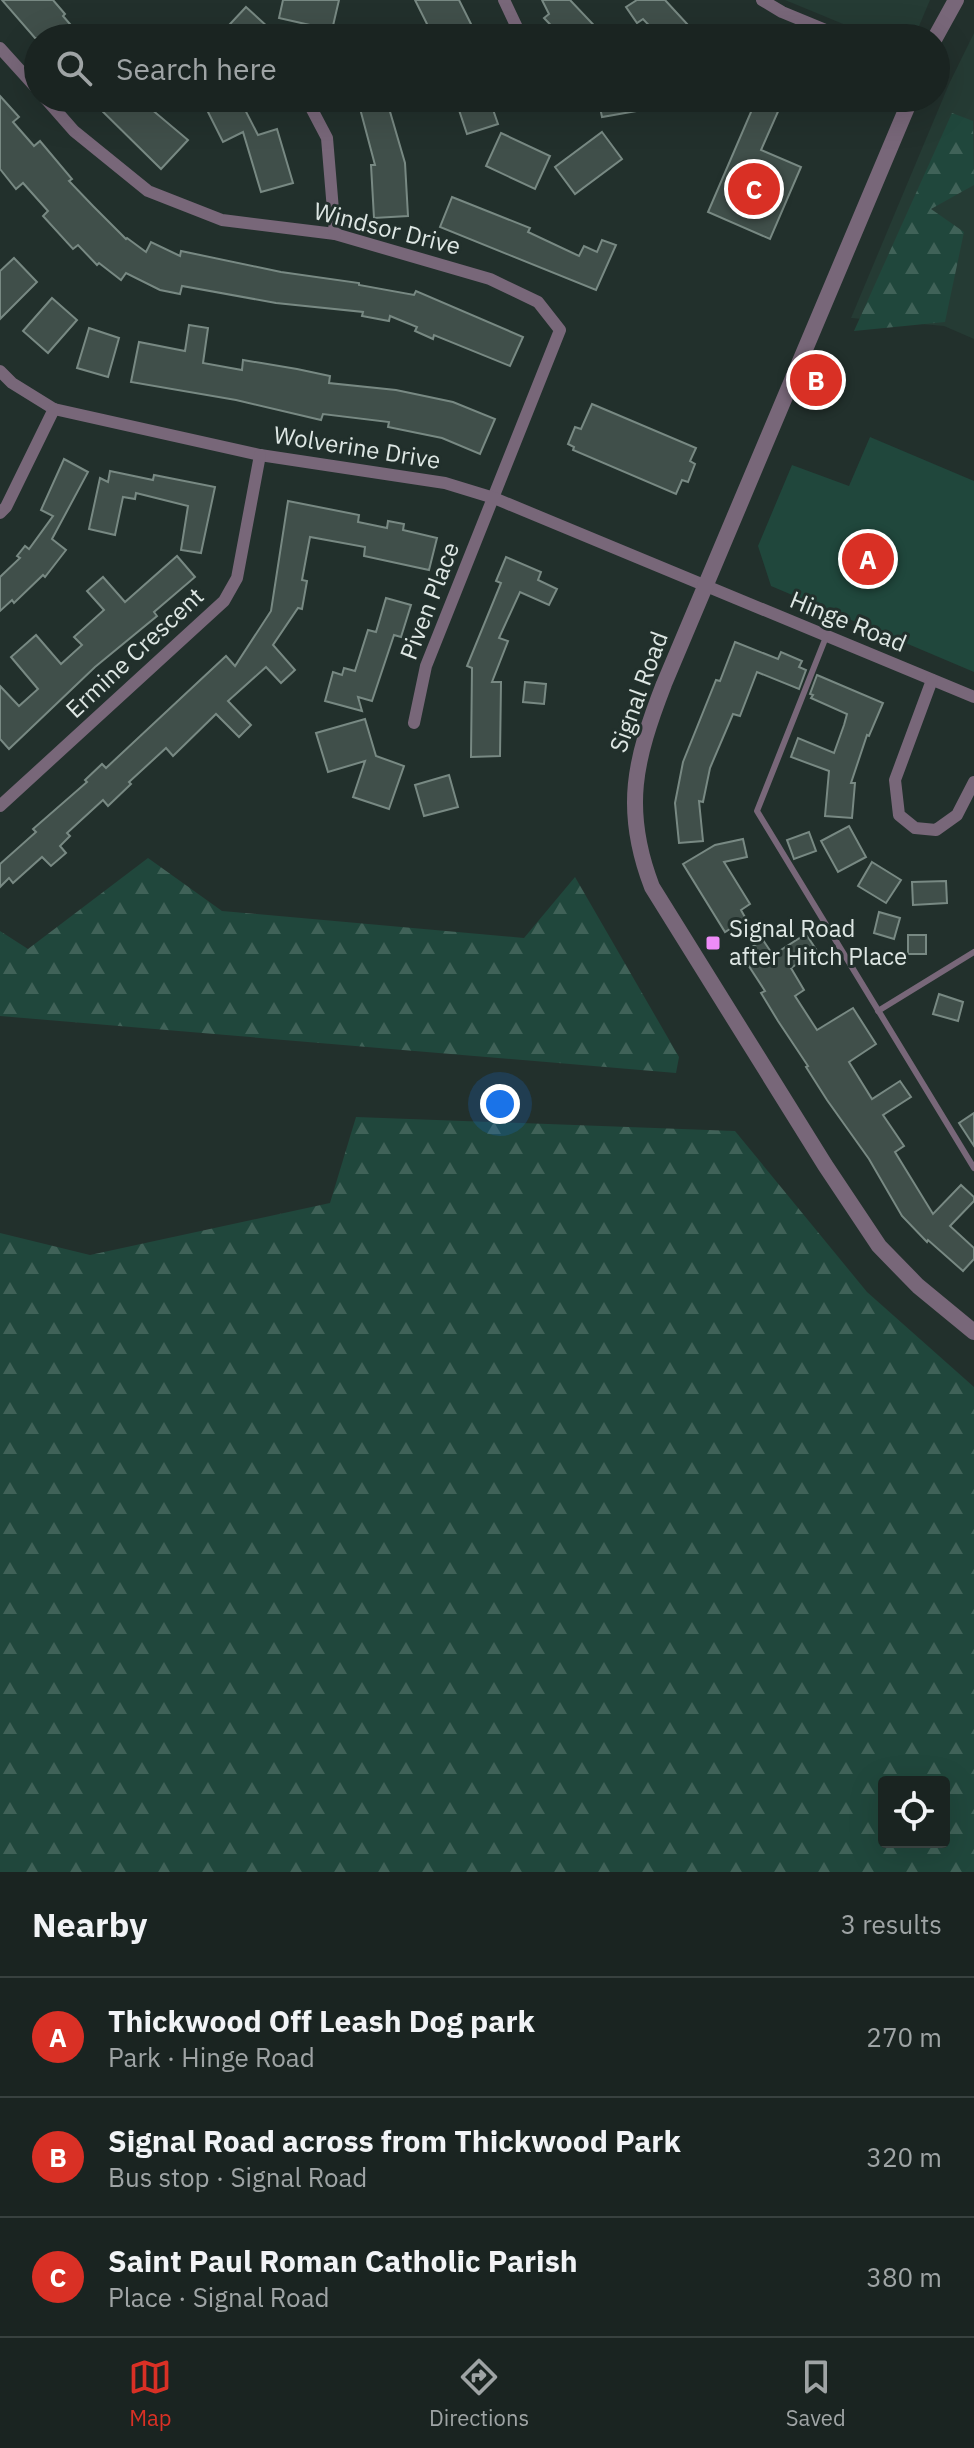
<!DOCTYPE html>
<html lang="en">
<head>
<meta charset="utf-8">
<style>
  body { margin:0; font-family:"IBM Plex Sans",sans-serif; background:#27302e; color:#f1f3f6 }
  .controls { position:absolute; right:24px; bottom:24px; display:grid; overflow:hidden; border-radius:8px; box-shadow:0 8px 32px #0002 }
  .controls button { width:72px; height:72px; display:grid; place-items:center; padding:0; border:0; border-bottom:2px solid #38413f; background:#1a2421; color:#f1f3f6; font:40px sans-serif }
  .you { position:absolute; left:500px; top:1104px; width:28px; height:28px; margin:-20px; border:6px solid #fff; border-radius:50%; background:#1a73e8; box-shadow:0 0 0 12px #1a73e833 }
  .badge { display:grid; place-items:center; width:52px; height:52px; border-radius:50%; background:#d93025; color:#fff; font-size:26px; font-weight:700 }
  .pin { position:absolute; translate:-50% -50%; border:4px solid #fff; box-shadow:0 2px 8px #0006 }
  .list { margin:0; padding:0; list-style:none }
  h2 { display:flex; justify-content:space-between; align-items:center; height:104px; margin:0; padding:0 32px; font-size:34px }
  h2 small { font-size:26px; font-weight:400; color:#9fa4a5 }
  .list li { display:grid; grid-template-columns:52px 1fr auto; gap:24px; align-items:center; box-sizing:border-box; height:120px; padding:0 32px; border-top:2px solid #38413f }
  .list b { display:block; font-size:30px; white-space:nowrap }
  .list p { margin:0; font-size:26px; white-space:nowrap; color:#9fa4a5 }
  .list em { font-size:26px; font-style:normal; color:#9fa4a5 }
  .icon { flex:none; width:44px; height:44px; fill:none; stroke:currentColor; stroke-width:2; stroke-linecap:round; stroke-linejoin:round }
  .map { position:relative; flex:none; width:974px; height:1872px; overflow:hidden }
  .search { position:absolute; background:#1a2421; box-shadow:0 8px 32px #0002; left:24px; right:24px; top:24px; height:88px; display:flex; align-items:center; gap:20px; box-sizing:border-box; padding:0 28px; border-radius:44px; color:#9fa4a5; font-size:30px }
  .sheet { height:464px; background:#1a2421 }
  nav { display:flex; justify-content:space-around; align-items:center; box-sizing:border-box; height:112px; border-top:2px solid #38413f; background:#1a2421; font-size:22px; color:#9fa4a5 }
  nav a { display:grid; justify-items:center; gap:4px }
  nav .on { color:#d93025 }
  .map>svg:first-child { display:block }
</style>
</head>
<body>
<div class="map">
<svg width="974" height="1872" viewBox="0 0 974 1872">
  <defs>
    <pattern id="forest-firs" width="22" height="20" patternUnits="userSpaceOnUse" patternTransform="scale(2)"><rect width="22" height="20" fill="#20473c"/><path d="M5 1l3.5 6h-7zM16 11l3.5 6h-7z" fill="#406258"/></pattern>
  </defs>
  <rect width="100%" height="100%" fill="#22302c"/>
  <g fill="#253b34">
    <path d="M785,0H930L914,38H877Z"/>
    <path d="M974,33V339L944,326L851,318L949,84Z"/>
  </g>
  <path fill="#20473c" d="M870,437L974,481V672L771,586L758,546L792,465L849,486Z"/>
  <g fill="url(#forest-firs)" fill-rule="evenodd">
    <path d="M952,113L973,121L974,185L931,209L964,232L945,322L854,331Z"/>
    <path d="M148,858L222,911L524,938L575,877L679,1057L676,1073L0,1016V931L28,949Z"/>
    <path d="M356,1117L735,1131L867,1292L974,1387V1872H0V1233L90,1255L330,1203ZM944,1782V1842H884V1782Z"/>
  </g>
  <g fill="#404f4a" stroke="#788983" stroke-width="2">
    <path d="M2,0H53L65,14L63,16L82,38H35Z"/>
    <path d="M283,0H339L332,30L279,18Z"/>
    <path d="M415,0H459L478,38H434Z"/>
    <path d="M542,0H570L606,38H563L544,18L549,14Z"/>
    <path d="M637,0H665L700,38H661L643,19L637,23L626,7Z"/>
    <path d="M246,7L269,28L259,38H217Z"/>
    <path d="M0,96L19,117L13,122L34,146L40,141L72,179L69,181L93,206L126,239L127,238L146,252L151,242L180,256L181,251L281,272L359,283V285L414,295L416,291L523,337L510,366L434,335L433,339L415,331L417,327L390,316L389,321L362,316L363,312L276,303L182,286L180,294L160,290L126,273L121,280L99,263L97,265L78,245L73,249L43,216L48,211L23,183L16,189L0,169Z"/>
    <path d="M89,98H138L188,140L161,169Z"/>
    <path d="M201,98H239L258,135L277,129L293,183L261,192L243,132L223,142Z"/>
    <path d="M371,98H386L405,163L408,216L374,218L371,165H375L358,101Z"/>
    <path d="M455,98H489L498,124L467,134Z"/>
    <path d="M598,98H635L637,111L602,117Z"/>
    <path d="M757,98H784L761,150L801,167L770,239L708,212Z"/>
    <path d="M602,132L622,159L575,194L555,167Z"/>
    <path d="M501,133L550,156L535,189L486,166Z"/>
    <path d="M452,197L530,228L528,232L579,256L584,246L597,252L602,240L616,245L596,290L440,227Z"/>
    <path d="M14,258L37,282L0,319V271Z"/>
    <path d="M52,298L77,320L48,353L23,331Z"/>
    <path d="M189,325L208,328L203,363L242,370L243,360L297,369L330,376L329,383L396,390L453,402L495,419L480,454L442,438L388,427L389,422L323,414L321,420L236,400L131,382L139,342L185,351Z"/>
    <path d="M89,328L119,338L108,377L77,368Z"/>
    <path d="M592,404L696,448L690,461L695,464L688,482L682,480L676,494L573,450L574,447L568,444L575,427L581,429Z"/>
    <path d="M64,459L88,472L52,539L66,550L45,577L43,575L14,603L12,600L0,611V577L20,558L17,556L25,546L29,549L53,516L41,510Z"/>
    <path d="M110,471L153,480L154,475L215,487L201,553L181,550L188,506L136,493L135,499L123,497L115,535L89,529L100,478L108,482Z"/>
    <path d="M288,501L359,515L358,522L387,528L388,521L404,524L403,530L437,538L429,570L364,556L365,547L310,537L302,580L307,581L302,609L298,608L273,645L295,670L281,683L266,667L228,701L251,725L239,737L216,714L173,756L166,748L129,782L131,784L108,806L103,800L67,833L70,836L60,846L66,853L51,866L42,857L13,883L9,878L0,887V864L36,832L33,829L87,782L85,780L102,764L106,768L226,656L235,666L271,611Z"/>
    <path d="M177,556L195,577L154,612L157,616L95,667L9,749L0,739V686L19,706L38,689L11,657L36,635L61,664L82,645L74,637L104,610L87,591L103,577L125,602Z"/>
    <path d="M506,557L541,572L538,580L557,589L549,605L520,592L499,638L508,641L492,682H501L500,756L471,757L472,668L467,666L501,583L496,581Z"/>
    <path d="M386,598L411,605L401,637L394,635L372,701L358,697L362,711L325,701L333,672L342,675L344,668L355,671L368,630L376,632Z"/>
    <path d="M735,642L778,659L781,652L802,661L799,667L806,670L799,689L757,672L740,716L733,714L710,768L703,802L699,801L703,841L679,843L675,803L683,762L716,680L720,681Z"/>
    <path d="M817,675L883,703L869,736L867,735L851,783H855L852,818L825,816L829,771L791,757L798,738L834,753L844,725L847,714L811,698L813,695L810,694Z"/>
    <path d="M525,682L546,684L544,704L523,702Z"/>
    <path d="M365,719L376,756L404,766L389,809L353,797L365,761L328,772L316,733Z"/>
    <path d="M449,775L458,807L424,816L415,785Z"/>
    <path d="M849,826L866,857L838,872L821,841Z"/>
    <path d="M809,832L816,851L794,859L787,840Z"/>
    <path d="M743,839L747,857L724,862L750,904L741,910L746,919L725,932L683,864L715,845Z"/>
    <path d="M872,862L901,880L886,903L858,886Z"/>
    <path d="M946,881L947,903L913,905L912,882Z"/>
    <path d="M879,912L900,918L894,939L874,933Z"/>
    <path d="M806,934L817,951L791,968L804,990L795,996L817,1030L853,1008L876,1044L849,1062L872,1099L900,1081L911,1097L883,1115L904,1146L895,1152L933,1214L961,1185L974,1197V1201L950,1226L974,1248V1259L963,1271L928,1240L927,1242L902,1216L869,1159L827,1100L806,1067L808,1066L778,1021L761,993L765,991L741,954L763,940L773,955Z"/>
    <rect x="908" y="935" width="18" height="19"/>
    <path d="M939,994L963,1002L958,1021L933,1014Z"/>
    <path d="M974,1113V1146L959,1123Z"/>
  </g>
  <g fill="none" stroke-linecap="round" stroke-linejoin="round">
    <g stroke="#786779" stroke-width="6">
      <path d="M826,637L757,811L974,1168"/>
      <path d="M878,1011L974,952"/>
    </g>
    <g stroke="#786779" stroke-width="12">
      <path d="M504,0L522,38"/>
      <path d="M762,0L782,12L845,38"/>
      <path d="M0,48L38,90"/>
      <path d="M45,98L74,131L148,191L222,220L335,234L490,279L538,302L560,330L426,666L414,723"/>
      <path d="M306,98L327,138L335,234"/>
      <path d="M551,98V99"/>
      <path d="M0,371L12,383L54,409L260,455L445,483L494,498L974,697"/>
      <path d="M0,513L6,507L54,409"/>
      <path d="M932,680L895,780L899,815L915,828L936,830L957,815L974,782"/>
      <path d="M0,806L224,601L237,578L260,455"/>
    </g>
    <g stroke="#786779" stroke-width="16">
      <path d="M935,38L956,0"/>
      <path d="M911,98L664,684C635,759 622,809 652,887L825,1165L879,1246L918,1286L974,1332"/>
    </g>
  </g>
  <rect fill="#ee8cf8" stroke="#22302c" stroke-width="3" x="705" y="935" width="16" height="16" rx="4"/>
  <g text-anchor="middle" stroke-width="6" stroke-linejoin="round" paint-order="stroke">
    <g font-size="24" fill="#dee7e4" stroke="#22302c">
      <text transform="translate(387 229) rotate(14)" y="8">Windsor Drive</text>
      <text transform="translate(357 448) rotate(9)" y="8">Wolverine Drive</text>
      <text transform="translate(430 601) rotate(-69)" y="8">Piven Place</text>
      <text transform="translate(848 622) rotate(22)" y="8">Hinge Road</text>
      <text transform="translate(135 653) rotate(-43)" y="8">Ermine Crescent</text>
      <text transform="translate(639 692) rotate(-70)" y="8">Signal Road</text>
    </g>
    <g font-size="24" fill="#dee7e4" stroke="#22302c" text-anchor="start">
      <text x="729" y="937">Signal Road<tspan x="729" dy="28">after Hitch Place</tspan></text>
    </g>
  </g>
</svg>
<div class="controls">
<button><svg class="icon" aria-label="locate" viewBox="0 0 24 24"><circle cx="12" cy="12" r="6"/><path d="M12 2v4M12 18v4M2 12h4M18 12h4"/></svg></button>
</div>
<div class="you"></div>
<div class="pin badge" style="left:868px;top:559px">A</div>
<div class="pin badge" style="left:816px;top:380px">B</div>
<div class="pin badge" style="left:754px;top:189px">C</div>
<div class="search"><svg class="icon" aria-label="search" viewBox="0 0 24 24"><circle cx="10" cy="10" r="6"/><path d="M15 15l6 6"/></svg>Search here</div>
</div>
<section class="sheet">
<h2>Nearby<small>3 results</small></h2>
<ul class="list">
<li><span class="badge">A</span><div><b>Thickwood Off Leash Dog park</b><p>Park · Hinge Road</p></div><em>270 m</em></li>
<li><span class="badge">B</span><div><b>Signal Road across from Thickwood Park</b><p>Bus stop · Signal Road</p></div><em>320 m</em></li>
<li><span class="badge">C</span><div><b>Saint Paul Roman Catholic Parish</b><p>Place · Signal Road</p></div><em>380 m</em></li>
</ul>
</section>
<nav>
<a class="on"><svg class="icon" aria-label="map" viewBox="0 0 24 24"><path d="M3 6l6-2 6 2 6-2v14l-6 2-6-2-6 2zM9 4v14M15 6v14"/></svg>Map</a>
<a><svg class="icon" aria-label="directions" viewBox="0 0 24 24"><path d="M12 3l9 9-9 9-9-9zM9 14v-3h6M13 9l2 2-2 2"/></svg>Directions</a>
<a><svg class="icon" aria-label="saved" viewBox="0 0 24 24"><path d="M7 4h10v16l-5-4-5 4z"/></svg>Saved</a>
</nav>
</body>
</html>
